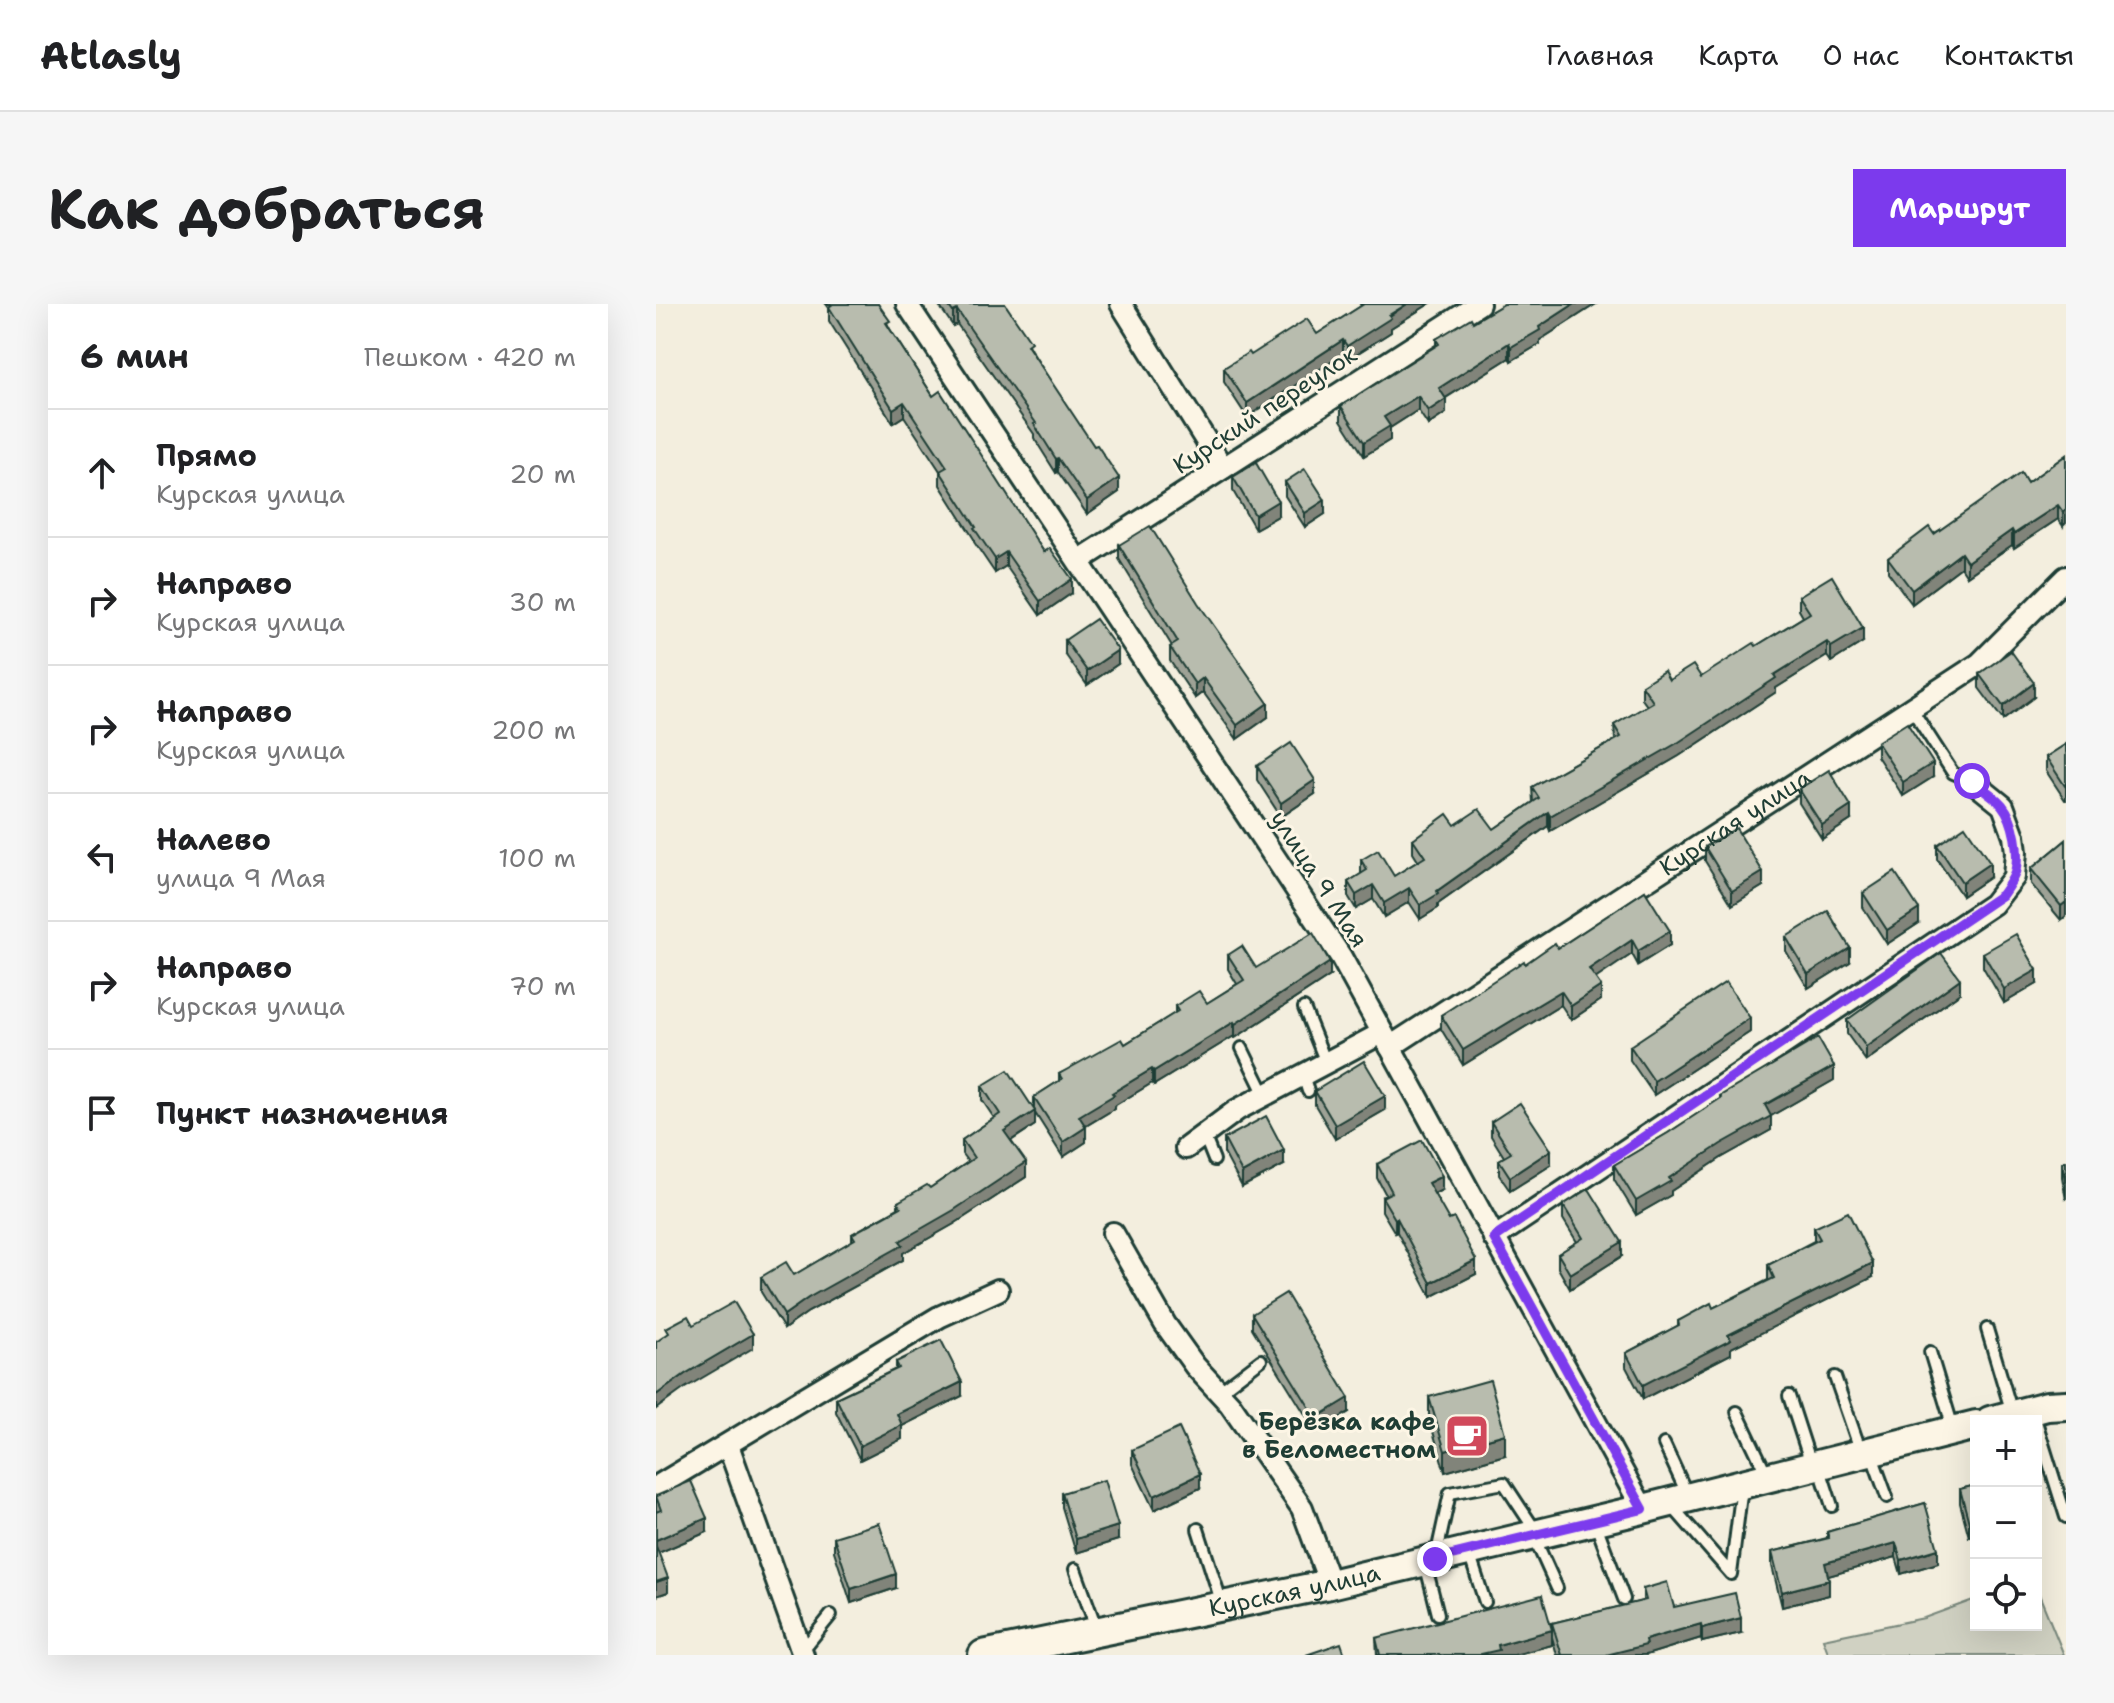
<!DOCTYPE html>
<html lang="ru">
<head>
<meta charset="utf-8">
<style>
  body { margin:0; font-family:"Shantell Sans",sans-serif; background:#f6f6f6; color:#202124 }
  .controls { position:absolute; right:24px; bottom:24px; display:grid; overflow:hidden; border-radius:0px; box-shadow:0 8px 32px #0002 }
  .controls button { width:72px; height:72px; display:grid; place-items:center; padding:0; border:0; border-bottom:2px solid #e0e0e0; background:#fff; color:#202124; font:40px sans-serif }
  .stop { position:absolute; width:24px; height:24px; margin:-18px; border:6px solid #7c3aed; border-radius:50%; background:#fff }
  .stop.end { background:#7c3aed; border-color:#fff; box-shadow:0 2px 8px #0008 }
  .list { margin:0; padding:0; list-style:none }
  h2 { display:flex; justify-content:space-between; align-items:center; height:104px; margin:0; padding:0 32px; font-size:34px }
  h2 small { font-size:26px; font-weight:400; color:#757577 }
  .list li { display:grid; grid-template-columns:52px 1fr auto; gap:24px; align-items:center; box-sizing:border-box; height:128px; padding:0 32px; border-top:2px solid #e0e0e0 }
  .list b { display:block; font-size:30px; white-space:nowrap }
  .list p { margin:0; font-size:26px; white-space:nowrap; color:#757577 }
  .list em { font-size:26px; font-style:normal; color:#757577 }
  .icon { flex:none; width:44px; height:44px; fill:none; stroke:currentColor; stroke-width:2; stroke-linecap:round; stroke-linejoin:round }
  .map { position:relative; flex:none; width:1410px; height:1351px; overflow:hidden; border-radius:0px }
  header { display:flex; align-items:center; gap:48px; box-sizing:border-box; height:112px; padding:0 40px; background:#fff; border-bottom:2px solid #e0e0e0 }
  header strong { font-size:38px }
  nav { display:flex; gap:44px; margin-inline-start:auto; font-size:28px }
  .intro { display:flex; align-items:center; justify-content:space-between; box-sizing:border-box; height:192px; padding:0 48px }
  h1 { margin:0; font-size:56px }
  .button { padding:20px 36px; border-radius:0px; background:#7c3aed; color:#fff; font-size:28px; font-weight:700 }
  main { display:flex; gap:48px; padding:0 48px }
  aside { flex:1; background:#fff; border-radius:0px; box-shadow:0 8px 32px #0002 }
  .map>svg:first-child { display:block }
</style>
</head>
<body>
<header>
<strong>Atlasly</strong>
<nav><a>Главная</a><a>Карта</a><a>О нас</a><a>Контакты</a></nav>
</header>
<div class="intro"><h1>Как добраться</h1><a class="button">Маршрут</a></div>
<main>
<aside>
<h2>6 мин<small>Пешком · 420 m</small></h2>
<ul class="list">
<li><svg class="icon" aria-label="ahead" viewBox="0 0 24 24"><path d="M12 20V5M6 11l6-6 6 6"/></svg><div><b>Прямо</b><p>Курская улица</p></div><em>20 m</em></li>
<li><svg class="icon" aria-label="right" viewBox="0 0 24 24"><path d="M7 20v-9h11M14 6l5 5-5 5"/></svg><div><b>Направо</b><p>Курская улица</p></div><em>30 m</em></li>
<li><svg class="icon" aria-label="right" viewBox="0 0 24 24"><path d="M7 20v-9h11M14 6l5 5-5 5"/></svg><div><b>Направо</b><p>Курская улица</p></div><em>200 m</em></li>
<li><svg class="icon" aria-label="left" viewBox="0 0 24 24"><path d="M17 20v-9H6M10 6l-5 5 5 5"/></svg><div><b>Налево</b><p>улица 9 Мая</p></div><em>100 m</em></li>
<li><svg class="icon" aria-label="right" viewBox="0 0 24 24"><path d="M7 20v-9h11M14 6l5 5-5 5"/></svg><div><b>Направо</b><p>Курская улица</p></div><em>70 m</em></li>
<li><svg class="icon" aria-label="arrive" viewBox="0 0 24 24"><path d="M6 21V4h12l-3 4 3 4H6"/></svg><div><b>Пункт назначения</b></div></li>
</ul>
</aside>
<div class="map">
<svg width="1410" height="1351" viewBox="0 0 1410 1351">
  <rect width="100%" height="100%" fill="#f3eede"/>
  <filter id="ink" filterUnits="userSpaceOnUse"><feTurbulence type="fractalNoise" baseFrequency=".0125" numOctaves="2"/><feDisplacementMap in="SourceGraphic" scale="16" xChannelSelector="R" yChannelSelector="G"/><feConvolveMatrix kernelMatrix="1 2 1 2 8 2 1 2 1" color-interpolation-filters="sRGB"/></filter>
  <g filter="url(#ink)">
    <path fill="#d0d1c2" stroke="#78877b" stroke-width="2" d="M1380,1283L1408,1351H1173L1167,1335L1268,1314L1320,1295V1321H1380Z"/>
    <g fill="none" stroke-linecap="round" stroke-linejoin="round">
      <g stroke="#1f3d34" stroke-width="16">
        <g id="lane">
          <path d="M1255,404L1297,469L1316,477"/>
          <path d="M648,704L670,759"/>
          <path d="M586,744L609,791"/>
          <path d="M647,771L652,787"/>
          <path d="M548,831L558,856"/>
          <path d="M1331,1025L1356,1109"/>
          <path d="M1274,1048L1297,1124"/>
          <path d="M1179,1073L1205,1148"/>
          <path d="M563,1088L605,1056"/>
          <path d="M1133,1092L1155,1160"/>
          <path d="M1081,1108L1111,1171"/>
          <path d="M1377,1108L1410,1213"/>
          <path d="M1008,1140L1032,1192"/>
          <path d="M1215,1149L1231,1193"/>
          <path d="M1163,1162L1176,1202"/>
          <path d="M1014,1200L1075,1270L1086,1183"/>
          <path d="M939,1218L968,1295"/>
          <path d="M542,1225L566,1300"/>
          <path d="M878,1233L901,1284"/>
          <path d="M813,1249L829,1298"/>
          <path d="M780,1253L794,1189L848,1179L881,1229"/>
          <path d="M769,1259L782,1310"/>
          <path d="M419,1265L441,1326"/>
          <path d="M146,1347L175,1311"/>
        </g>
      </g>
      <g stroke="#1f3d34" stroke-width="26">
        <g id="street">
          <path d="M251,0L685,653L987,1205"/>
          <path d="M465,0L567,164"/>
          <path d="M424,256L823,0"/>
          <path id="s1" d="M734,743L1323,360L1410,273"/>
          <path d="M530,844L581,806L726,729"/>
          <path d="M457,929L509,1020L539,1062L574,1100L646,1204L674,1280"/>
          <path d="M838,934L1337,600L1358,573L1360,548L1358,532L1347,502L1316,477"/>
          <path d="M72,1141L147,1351"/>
          <path d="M0,1183L283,1013L342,986"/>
        </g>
      </g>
      <g stroke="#1f3d34" stroke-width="34">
        <g id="secondary">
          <path d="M1334,1117L1391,1102L1410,1101"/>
          <path id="s2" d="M327,1351L674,1280L987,1205L1320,1121"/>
        </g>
      </g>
      <use href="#lane" stroke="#fcf5e5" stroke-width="10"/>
      <use href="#street" stroke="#fcf5e5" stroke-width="20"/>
      <use href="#secondary" stroke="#fcf5e5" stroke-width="28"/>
    </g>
    <g fill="#9ea296" stroke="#1f3d34" stroke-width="2">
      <path d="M170,0H222L234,25L277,92L388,248L416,289L384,311L350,262L339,269L318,238V235L284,181V167L248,112L237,119L173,17V4Z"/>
      <path d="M282,0H349L375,46L463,188L431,210L402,168L400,169L378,134V130L301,20L297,22Z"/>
      <path d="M704,0H773L735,24V28L691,56L687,50L591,113L568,78V64L595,51L661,30L705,2Z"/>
      <path d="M848,0H940L884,36V40L855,57L853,54L790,94V109L772,121L762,106L734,124V136L708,152L685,116V102L780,41V35L817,18Z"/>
      <path d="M1410,151L1407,222L1402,215L1358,244L1356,241L1311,272L1305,263L1256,300L1232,268V254L1371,179Z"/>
      <path d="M577,173L622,212L599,225L577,187Z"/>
      <path d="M629,178L669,210L649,223L629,192Z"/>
      <path d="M463,241L612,413L581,435L547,388L539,394L514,357V343L516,342L463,255Z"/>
      <path d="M1143,292L1207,338L1175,358L1171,352L1120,384V388L1023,452L894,527L892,522L782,600V604L764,615L753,598L728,613L717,595L700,605L692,592V578L705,570V556L738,572L762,557L757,549V535L799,521L838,525L877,498L876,483L959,436L958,421L991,402L986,395V381L1045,373L1100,342L1147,313L1143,306Z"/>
      <path d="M409,336L462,360L431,381L409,350Z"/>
      <path d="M1323,370L1378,393L1347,416L1323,384Z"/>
      <path d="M1221,438L1277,473L1247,492L1221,452Z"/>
      <path d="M1410,440V496H1409L1390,467V453Z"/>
      <path d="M601,462L659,490L625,513L601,476Z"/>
      <path d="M1143,485L1195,516L1166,535L1143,499Z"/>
      <path d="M1410,536V612L1405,616L1375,580V565Z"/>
      <path d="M1281,541L1334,573L1306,592L1281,555Z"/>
      <path d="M1049,543L1107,582L1076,601L1049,557Z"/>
      <path d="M989,587L1014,641L982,661L976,650L939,674L945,696L915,716L905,701L807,761L785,725V711L869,660L902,644Z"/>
      <path d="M1207,589L1263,619L1231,640L1207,603Z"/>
      <path d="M1130,633L1194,658L1152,684L1130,647Z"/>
      <path d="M1327,649L1381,680L1348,699L1327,663Z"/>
      <path d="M572,651L600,664L674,672L579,734L578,732L498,781L496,779L458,802V805L430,822V838L407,853L379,809V821L355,837L370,873L298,920L247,949V956L152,1008L128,1025L105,988V973L138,971L196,937V930L242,904V898L274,884L312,858L306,850V836L338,814L326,796V782L378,806V793L403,777V770L469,740L519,709V702L551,699L581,680L572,665Z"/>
      <path d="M1304,689L1210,757L1191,730V716Z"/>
      <path d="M1094,728L998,791L974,756V742Z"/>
      <path d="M1178,776L1115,812V826L1065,854L1015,887V891L980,911L958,875V861L1012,829L1064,795V792Z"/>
      <path d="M659,787L729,806L679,835L659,801Z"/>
      <path d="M835,818L895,861L854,887L843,871V856L848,853L835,832Z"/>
      <path d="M568,835L628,861L586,883L568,849Z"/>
      <path d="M1406,858H1410V896L1406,873Z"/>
      <path d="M721,860L786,886L778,890L820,970L775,993L741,928L739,929L726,907V893L730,891L721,874Z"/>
      <path d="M907,901L966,952L914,985L902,964V950L921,938L907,915Z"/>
      <path d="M1158,924L1217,973L1075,1044V1050L987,1095L970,1063V1049L1022,1022V1017L1057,1004L1112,976V961L1158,937Z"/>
      <path d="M596,1010L693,1108L660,1128L596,1024Z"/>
      <path d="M240,1058L306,1092L246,1122V1135L204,1156L180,1108V1094L240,1065Z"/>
      <path d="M773,1093L849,1151L789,1168L773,1114Z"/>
      <path d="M476,1146L544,1184L498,1206L476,1160Z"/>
      <path d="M1320,1181V1231L1313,1233L1304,1199V1185Z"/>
      <path d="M406,1189L462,1236L420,1249L406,1203Z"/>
      <path d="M0,1192L51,1228L2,1249L12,1288L0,1292Z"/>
      <path d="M1269,1199L1282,1259L1245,1270L1240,1253L1172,1272L1173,1291L1126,1303L1116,1262V1248L1171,1234V1228Z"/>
      <path d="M178,1233L240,1284L195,1299L178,1247Z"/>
      <path d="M987,1285L1018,1303L1085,1329L1046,1338L1045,1334L990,1351H901L896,1333V1319L987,1297Z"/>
      <path d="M720,1334L896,1341L858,1351H721Z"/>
    </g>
    <g fill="#81847a" stroke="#1f3d34" stroke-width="2">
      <path d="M751,0H773L735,24V28L691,56V42Z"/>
      <path d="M918,0H940L884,36V40L855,57V43L883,23Z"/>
      <path d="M301,6V20L297,22V8Z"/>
      <path d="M687,36V50L591,113V99Z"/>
      <path d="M853,39V54L783,98V84Z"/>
      <path d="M762,92V106L734,124V136L708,152V138L728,113Z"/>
      <path d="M790,95V109L772,121V107Z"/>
      <path d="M248,98V112L237,119V105Z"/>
      <path d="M402,154V168L400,169V155Z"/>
      <path d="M463,174V188L431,210V196Z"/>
      <path d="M669,196V210L649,223V209Z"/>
      <path d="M622,197V212L599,225V211Z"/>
      <path d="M1402,201V215L1358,244V230Z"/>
      <path d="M1410,205V219L1407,222V208Z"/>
      <path d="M1356,226V241L1311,272V258Z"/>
      <path d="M350,248V262L339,269V255Z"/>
      <path d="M1305,249V263L1256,300V286Z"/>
      <path d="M416,275V289L384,311V297Z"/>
      <path d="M1207,324V338L1175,358V343Z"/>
      <path d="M1171,338V352L1120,384V388L1023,452L894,527V512Z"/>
      <path d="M462,346V360L431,381V367Z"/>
      <path d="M547,374V388L539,394V380Z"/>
      <path d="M1378,379V393L1347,416V402Z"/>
      <path d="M612,399V413L581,435V421Z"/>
      <path d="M1277,459V473L1247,492V478Z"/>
      <path d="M659,476V490L625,513V499Z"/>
      <path d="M1195,502V516L1166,535V521Z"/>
      <path d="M892,508V522L782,600V604L764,615V601L781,587Z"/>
      <path d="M1334,559V573L1306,592V578Z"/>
      <path d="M1107,568V582L1076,601V587Z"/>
      <path d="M717,581V595L700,605V591Z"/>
      <path d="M753,584V598L728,613V599Z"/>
      <path d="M1410,598V612L1405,616V602Z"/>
      <path d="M1263,605V619L1231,640V626Z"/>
      <path d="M1014,627V641L982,661V647Z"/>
      <path d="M976,636V650L933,679V665Z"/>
      <path d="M1194,644V658L1152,684V670Z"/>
      <path d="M674,658V672L579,734V720Z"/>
      <path d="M1381,666V680L1348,699V685Z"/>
      <path d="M1304,675V689L1210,757V743Z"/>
      <path d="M945,682V696L915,716V702Z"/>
      <path d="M905,687V701L807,761V746Z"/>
      <path d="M1094,714V728L998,791V777Z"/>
      <path d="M578,718V732L498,781V767Z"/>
      <path d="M1178,762V776L1115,812V826L1065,854L1015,887V891L980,911V897L1013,874L1109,801Z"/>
      <path d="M496,765V779L458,802V805L423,826V812L456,789Z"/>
      <path d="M729,792V806L679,835V821Z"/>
      <path d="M379,807V821L348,841V827Z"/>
      <path d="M430,823V838L407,853V838Z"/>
      <path d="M628,846V861L586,883V869Z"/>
      <path d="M895,846V861L854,887V873Z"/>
      <path d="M370,858V873L298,920L247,949V956L152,1008L128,1025V1011L152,994Z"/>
      <path d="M786,872V886L772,893V879Z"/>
      <path d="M741,914V928L739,929V915Z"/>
      <path d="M966,938V952L914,985V970Z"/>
      <path d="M820,956V970L775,993V979Z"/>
      <path d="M1217,959V973L1075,1044V1050L987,1095V1081L1072,1031Z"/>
      <path d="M97,1030V1044L29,1084L0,1105V1091L29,1070Z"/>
      <path d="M306,1078V1092L246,1122V1135L204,1156V1142L241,1110Z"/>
      <path d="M693,1094V1108L660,1128V1114Z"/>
      <path d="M849,1130V1151L789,1168V1147Z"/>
      <path d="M544,1170V1184L498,1206V1192Z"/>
      <path d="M51,1214V1228L0,1250V1236Z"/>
      <path d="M1320,1217V1231L1313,1233V1219Z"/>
      <path d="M462,1222V1236L420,1249V1235Z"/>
      <path d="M1240,1239V1253L1169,1273V1259Z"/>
      <path d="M1282,1245V1259L1245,1270V1256Z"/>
      <path d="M240,1270V1284L195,1299V1285Z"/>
      <path d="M12,1274V1288L0,1292V1278Z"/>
      <path d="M1173,1276V1291L1126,1303V1288Z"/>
      <path d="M1085,1314V1329L1046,1338V1324Z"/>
      <path d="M1045,1320V1334L990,1351H949L989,1336Z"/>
      <path d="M896,1326V1341L858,1351H825V1350L842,1341Z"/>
    </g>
    <g fill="#b8bcae" stroke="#1f3d34" stroke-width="2">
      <path d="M177,0H222L234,17L230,19L277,92L284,87L388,248L394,244L416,275L384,297L350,248L339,255L318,224L320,223L284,167L291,163L248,98L237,105L173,3Z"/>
      <path d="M291,0H349L375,38L371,41L438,142L441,141L463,174L431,196L402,154L400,155L378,120L380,119L301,6L297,8Z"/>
      <path d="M708,0H751L733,11L735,14L691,42L687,36L591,99L568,64L593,48L595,51L651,15L661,30Z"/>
      <path d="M848,0H918L883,23L884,26L855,43L853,39L783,84L790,95L772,107L762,92L728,113L734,122L708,138L685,102L783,40L780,35L815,14L817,18Z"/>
      <path d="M1410,151V205L1407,208L1402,201L1358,230L1356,226L1311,258L1305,249L1256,286L1232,254L1273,223L1278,230L1365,169L1371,179Z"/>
      <path d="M600,159L622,197L599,211L577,173Z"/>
      <path d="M649,165L669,196L649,209L629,178Z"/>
      <path d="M494,222L542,299L612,399L581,421L547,374L539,380L514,343L522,338L463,241Z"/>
      <path d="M1176,272L1207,324L1175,343L1171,338L1118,371L1120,374L1023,438L894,512L892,508L781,587L782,590L764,601L753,584L728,599L717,581L700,591L692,578L711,566L705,556L722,546L738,572L769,553L757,535L791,510L799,521L823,505L838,525L883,494L876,483L965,433L958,421L997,398L986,381L1008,367L1013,376L1037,361L1045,373L1098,339L1100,342L1154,309L1143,292Z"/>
      <path d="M440,315L462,346L431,367L409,336Z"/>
      <path d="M1355,347L1378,379L1347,402L1323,370Z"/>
      <path d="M1251,419L1277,459L1247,478L1221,438Z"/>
      <path d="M635,439L659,476L625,499L601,462Z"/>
      <path d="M1410,440V481L1409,482L1390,453Z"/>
      <path d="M1173,466L1195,502L1166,521L1143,485Z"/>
      <path d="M1309,522L1334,559L1306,578L1281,541Z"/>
      <path d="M1080,524L1107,568L1076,587L1049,543Z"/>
      <path d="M1410,536V598L1405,602L1375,565Z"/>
      <path d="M1239,568L1263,605L1231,626L1207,589Z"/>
      <path d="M989,587L1014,627L982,647L976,636L933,665L945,682L915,702L905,687L807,746L785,711L868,657L869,660L899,639L902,644Z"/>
      <path d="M1172,607L1194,644L1152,670L1130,633Z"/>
      <path d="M657,629L674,658L579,720L578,718L498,767L496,765L456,789L458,791L423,812L430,823L407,838L378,793L406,775L403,770L466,735L469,740L522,707L519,702L543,687L551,699L588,676L572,651L586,642L600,664Z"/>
      <path d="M1360,630L1381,666L1348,685L1327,649Z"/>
      <path d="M1285,649L1304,675L1210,743L1191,716Z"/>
      <path d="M1070,678L1094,714L998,777L974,742Z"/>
      <path d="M1162,734L1178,762L1109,801L1115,812L1065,840L1013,874L1015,877L980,897L958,861L1012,829L1065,794L1064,792Z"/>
      <path d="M708,757L729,792L679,821L659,787Z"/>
      <path d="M352,766L379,807L348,827L370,858L298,906L244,937L247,941L152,994L128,1011L105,973L130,958L138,971L199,935L196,930L245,903L242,898L271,881L274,884L318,854L306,836L344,810L326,782Z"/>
      <path d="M864,799L895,846L854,873L843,856L855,849L835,818Z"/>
      <path d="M610,812L628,846L586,869L568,835Z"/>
      <path d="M766,836L786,872L772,879L793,916L798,914L820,956L775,979L741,914L739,915L726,893L736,888L721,860Z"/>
      <path d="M1406,858H1410V882Z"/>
      <path d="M933,885L966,938L914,970L902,950L927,934L907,901Z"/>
      <path d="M1192,908L1217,959L1072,1031L1075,1036L987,1081L970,1049L1023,1021L1022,1017L1055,999L1057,1004L1118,974L1112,961L1164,935L1158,924Z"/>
      <path d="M630,989L693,1094L660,1114L596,1010Z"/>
      <path d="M78,998L97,1030L29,1070L0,1091V1038L13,1029L10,1024L32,1012L37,1021Z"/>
      <path d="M285,1036L306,1078L241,1110L246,1121L204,1142L180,1094L243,1064L240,1058Z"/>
      <path d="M834,1076L849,1130L789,1147L773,1093Z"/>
      <path d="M523,1124L544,1170L498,1192L476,1146Z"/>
      <path d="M448,1176L462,1222L420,1235L406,1189Z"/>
      <path d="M35,1177L51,1214L0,1236V1208L5,1206L0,1192Z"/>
      <path d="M1320,1181V1217L1313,1219L1304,1185Z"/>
      <path d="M1269,1199L1282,1245L1245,1256L1240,1239L1169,1259L1173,1276L1126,1288L1116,1248L1173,1234L1171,1228Z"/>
      <path d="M223,1219L240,1270L195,1285L178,1233Z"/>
      <path d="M0,1242L12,1274L0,1278Z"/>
      <path d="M1011,1278L1018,1303L1079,1289L1085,1314L1046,1324L1045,1320L989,1336L990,1341L950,1351H906L896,1319L990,1296L987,1285Z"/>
      <path d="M886,1291L896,1326L842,1341L843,1346L825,1350V1351H724L720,1334Z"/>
      <path d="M685,1339L689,1351H650Z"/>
    </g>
  </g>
  <g fill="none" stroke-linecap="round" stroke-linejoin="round" filter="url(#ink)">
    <path stroke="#7c3aed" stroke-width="10" d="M779,1255L987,1205L838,934L1346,591C1351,584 1356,577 1359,569C1364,550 1359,517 1346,501C1338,491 1326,484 1316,477"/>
  </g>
  <defs>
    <g id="cafe-square" transform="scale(2.3)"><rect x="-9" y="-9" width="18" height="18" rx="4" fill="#d1495b" stroke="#fcf5e5"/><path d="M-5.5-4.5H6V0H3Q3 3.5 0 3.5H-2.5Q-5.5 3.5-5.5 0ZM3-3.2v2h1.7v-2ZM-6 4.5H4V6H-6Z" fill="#fff"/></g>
  </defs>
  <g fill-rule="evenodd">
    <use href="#cafe-square" x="811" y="1132"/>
  </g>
  <g text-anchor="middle" stroke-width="6" stroke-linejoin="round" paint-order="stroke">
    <g font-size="24" fill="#1f3d34" stroke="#fcf5e5">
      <text transform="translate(609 106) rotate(-33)" y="8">Курский переулок</text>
      <text dy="8" stroke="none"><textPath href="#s1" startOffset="412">Курская улица</textPath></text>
      <text transform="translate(663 575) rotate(57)" y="8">улица 9 Мая</text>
      <text dy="8" stroke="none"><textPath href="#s2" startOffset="318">Курская улица</textPath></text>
    </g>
    <g font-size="24" font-weight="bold" fill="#1f3d34" stroke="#fcf5e5" text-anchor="end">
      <text x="780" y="1126">Берёзка кафе<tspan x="780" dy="28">в Беломестном</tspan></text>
    </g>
  </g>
</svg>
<div class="controls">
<button>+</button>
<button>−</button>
<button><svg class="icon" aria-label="locate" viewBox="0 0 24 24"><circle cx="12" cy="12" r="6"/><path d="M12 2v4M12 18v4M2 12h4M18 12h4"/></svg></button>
</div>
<div class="stop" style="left:1316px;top:477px"></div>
<div class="stop end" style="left:779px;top:1255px"></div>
</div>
</main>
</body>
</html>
